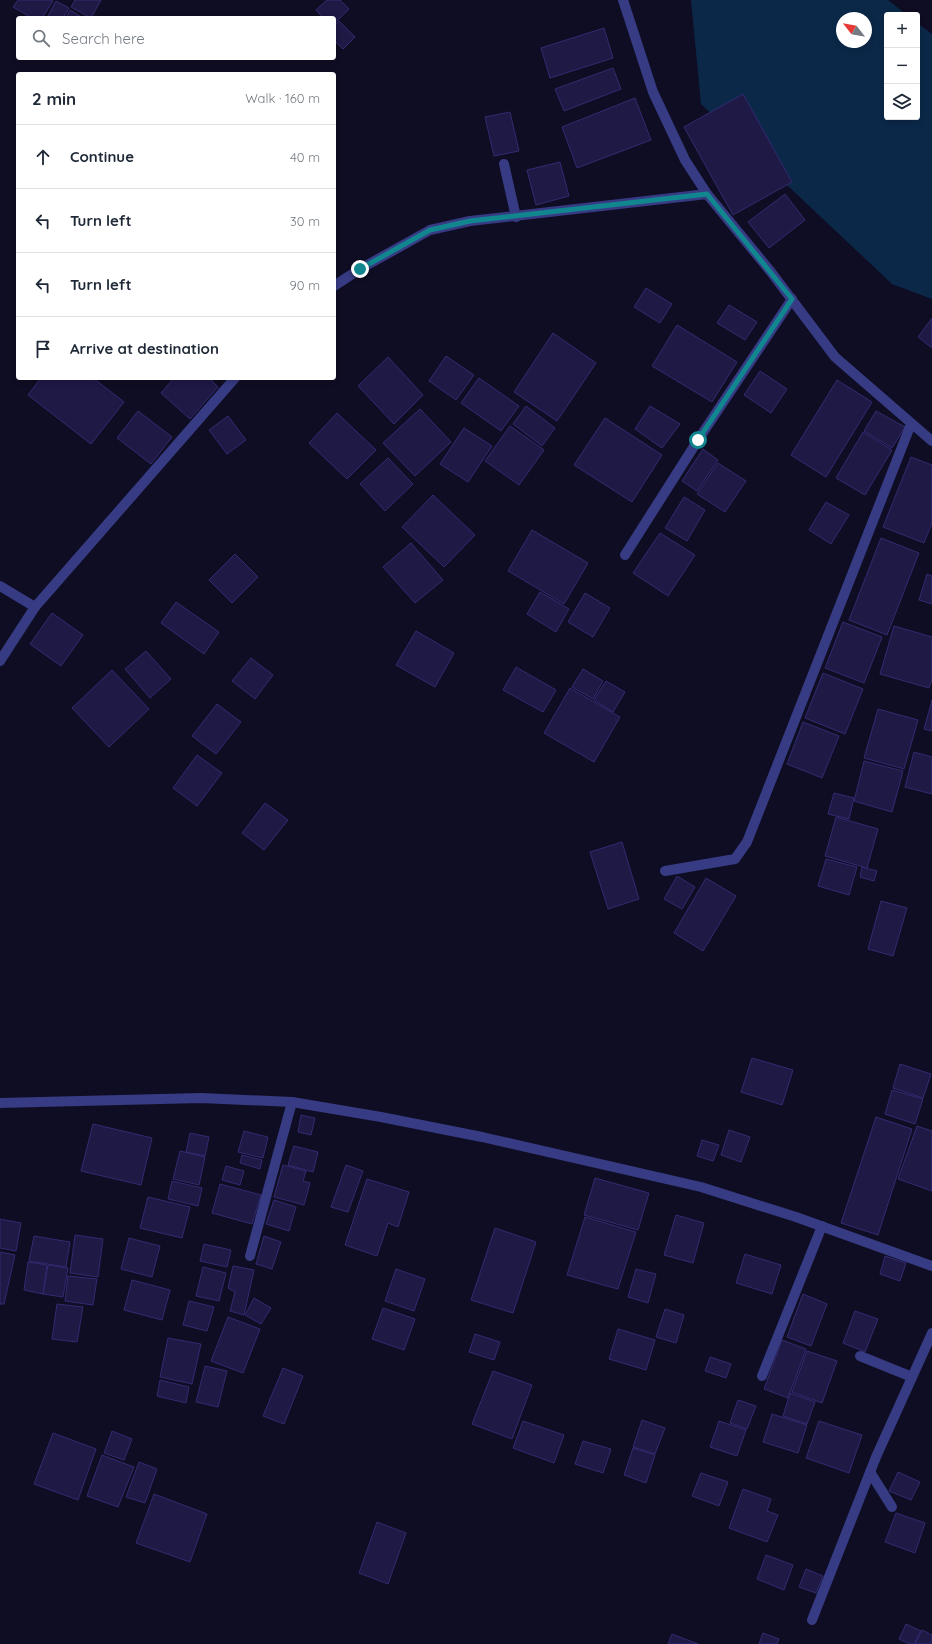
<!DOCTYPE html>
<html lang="en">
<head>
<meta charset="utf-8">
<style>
  body { margin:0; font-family:Quicksand,sans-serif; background:#f2f2f3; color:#1f2937 }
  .controls { position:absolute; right:12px; top:12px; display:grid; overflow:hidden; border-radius:4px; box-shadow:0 2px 6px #0003 }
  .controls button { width:36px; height:36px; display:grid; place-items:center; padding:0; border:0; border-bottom:1px solid #e0e1e3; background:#fff; color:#1f2937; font:20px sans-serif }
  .compass { position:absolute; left:836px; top:12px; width:36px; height:36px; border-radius:50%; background:#fff; box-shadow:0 2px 6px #0003; rotate:301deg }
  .stop { position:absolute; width:12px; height:12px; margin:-9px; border:3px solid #11868f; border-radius:50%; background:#fff }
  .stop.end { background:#11868f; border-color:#fff; box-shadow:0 1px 4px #0008 }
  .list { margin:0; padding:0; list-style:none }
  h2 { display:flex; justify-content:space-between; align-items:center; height:52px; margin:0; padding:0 16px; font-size:17px }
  h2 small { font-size:13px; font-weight:400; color:#747a83 }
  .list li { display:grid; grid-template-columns:26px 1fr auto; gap:12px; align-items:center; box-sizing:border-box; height:64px; padding:0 16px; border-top:1px solid #e0e1e3 }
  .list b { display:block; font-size:15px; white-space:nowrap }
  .list em { font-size:13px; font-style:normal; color:#747a83 }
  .icon { flex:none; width:22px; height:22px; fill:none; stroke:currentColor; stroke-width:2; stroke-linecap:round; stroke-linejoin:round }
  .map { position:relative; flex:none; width:932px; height:1644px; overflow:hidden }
  .search { position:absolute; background:#fff; box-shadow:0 2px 6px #0003; left:16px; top:16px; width:320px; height:44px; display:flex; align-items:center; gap:10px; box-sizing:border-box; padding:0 14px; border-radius:4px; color:#747a83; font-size:15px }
  .panel { position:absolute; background:#fff; box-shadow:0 2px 6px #0003; left:16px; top:72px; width:320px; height:308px; border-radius:4px }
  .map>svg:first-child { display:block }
</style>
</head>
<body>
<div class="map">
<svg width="932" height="1644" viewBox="0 0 932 1644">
  <rect width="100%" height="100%" fill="#0f0d23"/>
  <path fill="#0b2849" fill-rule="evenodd" d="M691,0H888L907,15H887V117H917V23L932,34V299L892,284L701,104ZM842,18H866V42H842Z"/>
  <g fill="#1e1945" stroke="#322b71">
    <path d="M18,0H52L53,1L42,18H32L13,7Z"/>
    <path d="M75,0H101L91,18L71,7Z"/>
    <path d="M327,0H340L349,9L334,24V18H323L316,10Z"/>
    <path d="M56,1L69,8L63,18H51L48,16Z"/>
    <path d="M70,10L83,18H66Z"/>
    <path d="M339,21L355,37L343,49L334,40V26Z"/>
    <path d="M604,28L613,58L550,78L541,48Z"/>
    <path d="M613,68L621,89L564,111L555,89Z"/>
    <path d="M743,94L792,182L733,215L684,127Z"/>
    <path d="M635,98L651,140L577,168L562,127Z"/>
    <path d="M510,112L519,151L494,156L485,117Z"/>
    <path d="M560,162L569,196L536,205L527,170Z"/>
    <path d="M785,194L805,220L769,248L748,222Z"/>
    <path d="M646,288L672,304L660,323L634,307Z"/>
    <path d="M729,305L757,322L745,340L717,323Z"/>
    <path d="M932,318V348L918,337Z"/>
    <path d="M677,325L737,362L712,402L652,366Z"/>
    <path d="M553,333L596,363L557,421L514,392Z"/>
    <path d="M446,356L474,375L456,400L429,381Z"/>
    <path d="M388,357L423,395L394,424L358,386Z"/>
    <path d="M760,371L787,389L771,413L744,395Z"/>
    <path d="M41,378H93L124,402L91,444L28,395Z"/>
    <path d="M174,378H209L218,387L190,419L161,393Z"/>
    <path d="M479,378L519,406L501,431L461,403Z"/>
    <path d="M837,380L872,402L826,477L791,455Z"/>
    <path d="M526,406L555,428L542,446L513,424Z"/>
    <path d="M650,406L680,424L662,448L635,429Z"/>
    <path d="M420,409L451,442L415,476L383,443Z"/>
    <path d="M138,411L172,437L151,464L117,438Z"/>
    <path d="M876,411L905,427L892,448L864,431Z"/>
    <path d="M337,413L376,450L347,479L309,443Z"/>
    <path d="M228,416L246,440L227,454L209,430Z"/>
    <path d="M605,418L662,455L632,502L574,465Z"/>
    <path d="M510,426L544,450L519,485L485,461Z"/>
    <path d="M464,428L492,446L468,482L440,464Z"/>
    <path d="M863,432L892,450L865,495L836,478Z"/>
    <path d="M703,449L718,460L697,491L682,481Z"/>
    <path d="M911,457L932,465V523L924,543L883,527Z"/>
    <path d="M388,458L413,484L385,511L360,484Z"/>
    <path d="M718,463L746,481L725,512L697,494Z"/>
    <path d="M433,495L475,535L444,567L402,527Z"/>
    <path d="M684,497L705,510L687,541L665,528Z"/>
    <path d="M826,502L849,515L831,544L809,530Z"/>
    <path d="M532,530L588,563L564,604L508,571Z"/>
    <path d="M660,533L695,555L668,596L633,573Z"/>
    <path d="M881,538L919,553L887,635L849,620Z"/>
    <path d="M411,543L443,580L415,603L383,567Z"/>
    <path d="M235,554L258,577L232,603L209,580Z"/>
    <path d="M927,574L932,576V604L919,600Z"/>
    <path d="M540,592L569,609L556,632L527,614Z"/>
    <path d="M585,593L610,608L593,637L568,622Z"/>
    <path d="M176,602L219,632L204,654L161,623Z"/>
    <path d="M52,613L83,635L61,666L30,644Z"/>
    <path d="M843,622L882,637L864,683L825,668Z"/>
    <path d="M894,626L932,637V679L929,688L880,674Z"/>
    <path d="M416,631L454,653L435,687L396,665Z"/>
    <path d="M146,651L171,679L150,698L125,669Z"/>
    <path d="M251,658L273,675L255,699L232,681Z"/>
    <path d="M516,667L556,690L543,712L503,690Z"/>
    <path d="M583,669L603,681L593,699L572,687Z"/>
    <path d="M112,670L149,709L109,747L72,708Z"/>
    <path d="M823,673L863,689L845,734L805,718Z"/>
    <path d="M606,681L625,692L613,712L594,700Z"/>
    <path d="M570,688L620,717L594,762L544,733Z"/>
    <path d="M932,700V731L924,729Z"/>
    <path d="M217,704L241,722L216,754L192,736Z"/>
    <path d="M878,709L918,720L904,769L864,758Z"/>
    <path d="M803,722L839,736L822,778L787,764Z"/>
    <path d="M914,752L932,757V794L905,787Z"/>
    <path d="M197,755L222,773L197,806L173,788Z"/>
    <path d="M864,761L903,771L892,812L854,801Z"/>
    <path d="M834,793L854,798L849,819L828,814Z"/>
    <path d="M265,803L288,820L264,850L242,833Z"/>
    <path d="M836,817L878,829L867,868L825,856Z"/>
    <path d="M622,842L639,899L608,909L590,852Z"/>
    <path d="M826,859L857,867L849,895L818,886Z"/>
    <path d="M862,867L877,871L874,881L860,877Z"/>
    <path d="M677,876L695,887L682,909L664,899Z"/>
    <path d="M706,878L736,896L703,951L674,933Z"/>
    <path d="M881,901L907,908L893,956L868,949Z"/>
    <path d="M752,1058L793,1070L782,1105L741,1092Z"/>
    <path d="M900,1064L931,1074L923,1098L893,1088Z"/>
    <path d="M892,1090L923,1099L915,1124L885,1114Z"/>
    <path d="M301,1115L315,1118L311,1135L298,1132Z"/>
    <path d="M876,1117L912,1129L878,1235L841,1223Z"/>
    <path d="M93,1124L152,1138L141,1185L81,1171Z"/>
    <path d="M917,1126L932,1131V1191L898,1179Z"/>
    <path d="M729,1130L750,1137L741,1162L721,1155Z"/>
    <path d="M244,1131L268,1137L263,1158L238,1152Z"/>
    <path d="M190,1133L209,1137L205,1156L186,1152Z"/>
    <path d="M702,1140L719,1145L713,1161L697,1156Z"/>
    <path d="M294,1146L318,1152L313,1172L288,1165Z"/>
    <path d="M180,1151L205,1157L199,1185L173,1179Z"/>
    <path d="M242,1155L262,1160L260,1169L240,1163Z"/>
    <path d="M283,1165L306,1171L303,1181L310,1183L304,1205L274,1197Z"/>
    <path d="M346,1165L363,1171L348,1212L331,1207Z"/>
    <path d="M226,1166L244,1171L240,1185L222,1180Z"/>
    <path d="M595,1178L649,1193L638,1230L584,1215Z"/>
    <path d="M367,1179L409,1192L398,1227L388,1223L377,1256L345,1245Z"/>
    <path d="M172,1181L202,1188L198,1206L168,1199Z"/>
    <path d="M220,1184L261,1195L252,1224L212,1213Z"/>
    <path d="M148,1197L190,1207L182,1238L140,1228Z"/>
    <path d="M274,1200L296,1207L289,1231L266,1224Z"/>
    <path d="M676,1215L704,1223L693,1263L664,1255Z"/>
    <path d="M585,1217L636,1232L618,1289L567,1275Z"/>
    <path d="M0,1219L21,1223L16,1251L0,1248Z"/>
    <path d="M495,1228L536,1242L513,1313L471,1300Z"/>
    <path d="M75,1235L103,1239L98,1277L70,1273Z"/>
    <path d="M34,1236L70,1242L66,1267L29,1261Z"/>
    <path d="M264,1236L281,1242L272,1269L256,1264Z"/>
    <path d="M129,1238L160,1246L152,1277L121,1269Z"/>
    <path d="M204,1244L231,1250L227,1267L200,1261Z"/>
    <path d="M0,1252L15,1255L4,1304H0Z"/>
    <path d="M745,1254L781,1265L772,1294L736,1283Z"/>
    <path d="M885,1256L906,1263L900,1281L880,1274Z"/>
    <path d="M28,1262L47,1265L43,1294L24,1290Z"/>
    <path d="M48,1265L68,1268L63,1297L43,1294Z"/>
    <path d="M233,1266L254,1270L244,1315L230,1311L235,1292L228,1288Z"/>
    <path d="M203,1267L226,1273L219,1301L196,1296Z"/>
    <path d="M396,1269L425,1279L414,1311L385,1301Z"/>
    <path d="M636,1269L656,1274L648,1303L628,1297Z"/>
    <path d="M68,1276L97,1279L93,1305L65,1301Z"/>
    <path d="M132,1280L170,1290L162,1320L124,1310Z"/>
    <path d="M803,1294L827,1304L811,1346L787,1337Z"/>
    <path d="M254,1298L271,1308L261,1324L245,1315Z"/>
    <path d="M189,1301L214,1307L207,1331L183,1325Z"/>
    <path d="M57,1304L83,1307L77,1342L52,1339Z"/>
    <path d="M383,1308L415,1319L404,1350L372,1339Z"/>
    <path d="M665,1309L684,1315L676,1343L656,1337Z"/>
    <path d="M855,1311L878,1319L865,1352L843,1343Z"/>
    <path d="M228,1317L260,1329L243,1373L211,1361Z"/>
    <path d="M618,1329L655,1340L646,1370L609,1359Z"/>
    <path d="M475,1334L500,1342L494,1360L469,1352Z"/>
    <path d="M168,1338L201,1344L192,1384L160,1377Z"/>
    <path d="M782,1340L806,1349L788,1398L764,1389Z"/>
    <path d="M807,1351L837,1361L822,1403L792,1392Z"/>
    <path d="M710,1357L731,1364L726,1378L705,1371Z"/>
    <path d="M205,1366L227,1371L218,1407L196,1402Z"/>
    <path d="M283,1368L303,1376L284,1424L263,1416Z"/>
    <path d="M493,1371L532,1385L512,1439L472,1424Z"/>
    <path d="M160,1380L189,1387L186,1403L157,1396Z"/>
    <path d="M790,1393L815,1402L807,1424L783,1416Z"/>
    <path d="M738,1400L756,1406L747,1429L730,1423Z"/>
    <path d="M772,1414L807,1425L798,1453L763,1442Z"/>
    <path d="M642,1420L665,1428L655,1454L633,1447Z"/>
    <path d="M523,1421L564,1435L554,1463L513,1448Z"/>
    <path d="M719,1421L746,1430L737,1456L710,1447Z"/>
    <path d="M819,1421L862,1435L849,1473L806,1458Z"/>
    <path d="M112,1431L132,1439L124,1460L104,1453Z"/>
    <path d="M53,1433L96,1449L78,1500L34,1484Z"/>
    <path d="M583,1441L611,1449L603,1473L575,1464Z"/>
    <path d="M633,1448L655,1455L646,1483L624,1475Z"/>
    <path d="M102,1455L134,1467L118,1507L87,1496Z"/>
    <path d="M139,1462L157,1469L145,1503L126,1497Z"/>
    <path d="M898,1472L920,1482L911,1500L889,1491Z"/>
    <path d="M701,1473L728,1482L719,1506L692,1496Z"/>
    <path d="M743,1489L771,1499L767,1511L778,1515L767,1542L729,1528Z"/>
    <path d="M154,1494L207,1514L190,1562L136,1543Z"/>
    <path d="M896,1513L925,1523L915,1553L885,1542Z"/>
    <path d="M377,1522L406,1533L388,1584L359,1573Z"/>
    <path d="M766,1555L793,1565L784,1590L757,1579Z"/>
    <path d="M806,1569L823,1576L816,1593L799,1587Z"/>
    <path d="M906,1624L921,1631L914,1644H909L899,1639Z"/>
    <path d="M922,1630L932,1635V1644H915Z"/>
    <path d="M763,1633L779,1639L777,1644H759Z"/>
    <path d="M672,1634L698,1644H668Z"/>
  </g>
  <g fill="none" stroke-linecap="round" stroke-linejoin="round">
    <g stroke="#373b83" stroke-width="10">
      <path d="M623,0L653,92L685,160L707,194L771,272L835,357L932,441"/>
      <path d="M504,164L516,217"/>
      <path d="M334,286L360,269L430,230L470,221L707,194"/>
      <path d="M625,555L698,440L792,299"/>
      <path d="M0,586L35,607"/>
      <path d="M0,661L35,607L235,378"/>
      <path d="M665,871L735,859L747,842L911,424"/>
      <path d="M0,1103L201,1098L292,1102L381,1117L482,1137L701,1187L796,1217L932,1266"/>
      <path d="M250,1256L292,1102"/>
      <path d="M860,1356L912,1377"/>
      <path d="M762,1376L822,1226"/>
      <path d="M870,1472L892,1507"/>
      <path d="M812,1620L876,1457L932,1333"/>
    </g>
  </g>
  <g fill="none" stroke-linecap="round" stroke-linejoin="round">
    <path stroke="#11868f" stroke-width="5" d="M360,269L430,230L470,221L707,194L792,299L698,440"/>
  </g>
</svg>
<div class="controls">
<button>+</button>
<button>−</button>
<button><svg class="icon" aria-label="layers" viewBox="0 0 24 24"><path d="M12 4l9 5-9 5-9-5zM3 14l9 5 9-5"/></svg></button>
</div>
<svg class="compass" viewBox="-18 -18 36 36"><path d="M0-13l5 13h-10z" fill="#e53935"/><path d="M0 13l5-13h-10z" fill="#747a83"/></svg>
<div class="stop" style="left:698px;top:440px"></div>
<div class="stop end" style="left:360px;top:269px"></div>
<div class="search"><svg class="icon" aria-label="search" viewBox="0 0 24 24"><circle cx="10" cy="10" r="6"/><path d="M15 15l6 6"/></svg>Search here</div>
<section class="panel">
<h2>2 min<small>Walk · 160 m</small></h2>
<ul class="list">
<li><svg class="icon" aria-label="ahead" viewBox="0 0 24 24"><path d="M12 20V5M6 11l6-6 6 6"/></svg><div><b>Continue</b></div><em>40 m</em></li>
<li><svg class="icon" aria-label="left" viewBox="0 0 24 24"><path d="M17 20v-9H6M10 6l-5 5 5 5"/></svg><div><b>Turn left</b></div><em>30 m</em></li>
<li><svg class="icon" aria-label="left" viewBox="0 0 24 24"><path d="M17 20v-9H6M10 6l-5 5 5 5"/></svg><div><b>Turn left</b></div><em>90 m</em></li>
<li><svg class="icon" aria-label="arrive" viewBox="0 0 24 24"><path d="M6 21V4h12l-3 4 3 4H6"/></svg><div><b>Arrive at destination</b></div></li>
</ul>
</section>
</div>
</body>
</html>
